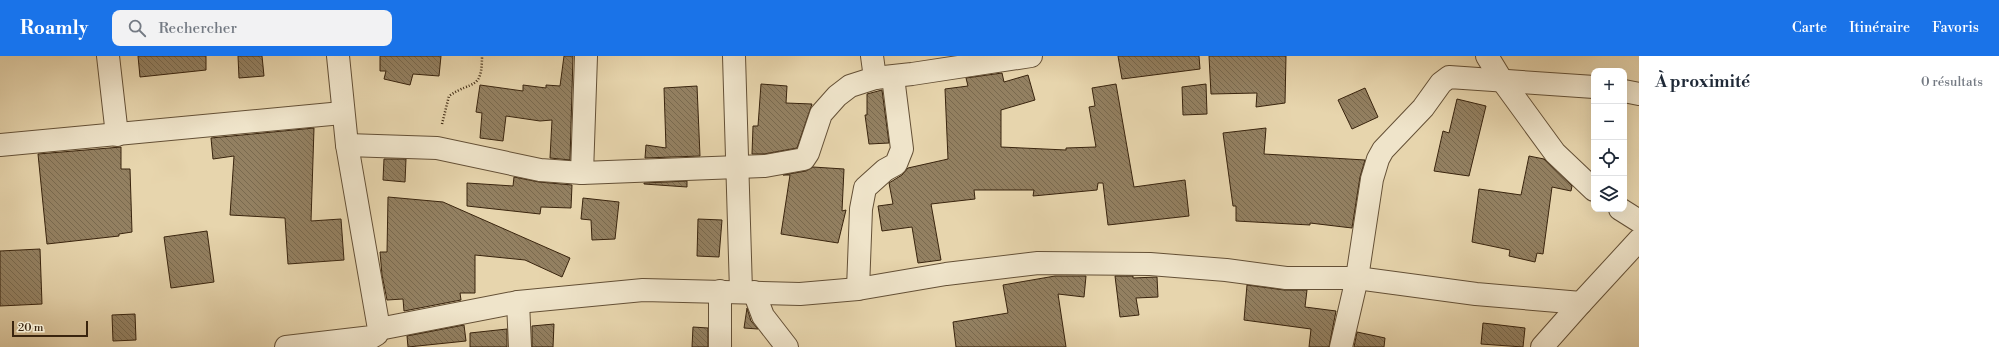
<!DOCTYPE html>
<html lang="fr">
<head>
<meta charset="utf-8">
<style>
  body { margin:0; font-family:"Libre Bodoni",serif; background:#f2f2f3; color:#1f2937 }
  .controls { position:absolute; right:12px; top:12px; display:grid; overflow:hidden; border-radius:8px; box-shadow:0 4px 16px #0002 }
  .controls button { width:36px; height:36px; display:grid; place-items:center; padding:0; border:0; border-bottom:1px solid #e0e1e3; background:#fff; color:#1f2937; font:20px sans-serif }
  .scale { position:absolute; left:12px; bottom:10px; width:76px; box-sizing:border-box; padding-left:4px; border:2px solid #39240e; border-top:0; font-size:11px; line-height:14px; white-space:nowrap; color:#39240e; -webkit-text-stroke:3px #efe4ca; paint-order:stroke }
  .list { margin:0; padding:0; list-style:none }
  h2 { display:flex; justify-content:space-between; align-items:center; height:52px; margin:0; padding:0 16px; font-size:17px }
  h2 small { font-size:13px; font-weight:400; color:#747a83 }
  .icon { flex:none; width:22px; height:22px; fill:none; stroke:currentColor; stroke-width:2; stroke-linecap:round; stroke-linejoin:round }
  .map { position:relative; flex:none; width:1639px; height:291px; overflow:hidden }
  header { display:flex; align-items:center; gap:24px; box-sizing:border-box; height:56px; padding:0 20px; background:#1a73e8; color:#fff }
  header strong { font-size:19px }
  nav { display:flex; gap:22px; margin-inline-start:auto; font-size:14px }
  .search { width:280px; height:36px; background:#f2f2f3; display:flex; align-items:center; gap:10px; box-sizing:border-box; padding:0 14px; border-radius:8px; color:#747a83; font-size:15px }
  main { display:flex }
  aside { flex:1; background:#fff }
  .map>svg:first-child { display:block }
</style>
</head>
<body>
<header>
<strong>Roamly</strong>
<div class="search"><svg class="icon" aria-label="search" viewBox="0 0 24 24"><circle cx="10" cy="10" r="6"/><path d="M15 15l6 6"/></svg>Rechercher</div>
<nav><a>Carte</a><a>Itinéraire</a><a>Favoris</a></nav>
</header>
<main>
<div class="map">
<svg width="1639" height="291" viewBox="0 0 1639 291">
  <defs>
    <pattern id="building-back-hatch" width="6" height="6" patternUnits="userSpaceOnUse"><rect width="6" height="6" fill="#938061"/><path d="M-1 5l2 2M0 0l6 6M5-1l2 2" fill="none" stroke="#79694e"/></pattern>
  </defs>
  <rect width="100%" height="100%" fill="#e7d5ad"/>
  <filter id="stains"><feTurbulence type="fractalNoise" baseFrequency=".005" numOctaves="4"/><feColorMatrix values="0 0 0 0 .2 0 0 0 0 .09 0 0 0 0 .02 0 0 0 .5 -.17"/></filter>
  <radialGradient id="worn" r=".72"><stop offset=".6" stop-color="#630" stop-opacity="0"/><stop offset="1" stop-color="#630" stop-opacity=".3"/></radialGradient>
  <g fill="url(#building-back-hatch)" stroke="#39240e">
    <path d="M138,0H206V14L140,21Z"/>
    <path d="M238,0H262L264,20L239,22Z"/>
    <path d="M380,0H441L439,20L413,18L410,29L384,23L386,15H380Z"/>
    <path d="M564,0H573L570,104L550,102L552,64L540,65L506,60L503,85L480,82L482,57L476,56L480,29L523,35V29L546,32V29L560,30Z"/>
    <path d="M1118,0H1199L1200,13L1122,23Z"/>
    <path d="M1209,0H1286L1285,47L1256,51L1257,37L1211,38Z"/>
    <path d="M1002,17L1004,26L1028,19L1035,44L1001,54V91L1066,94V92L1096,91L1089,51L1095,50L1092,32L1116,28L1134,131L1185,124L1189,160L1108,169L1103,127H1098L1097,134L1033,140L1034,134H974L975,143L931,148L941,204L918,207L912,171L882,175L878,150L893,148L889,127L902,119L908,112L948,103L945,33L968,30L966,22Z"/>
    <path d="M761,28L787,30L786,47L812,48L797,92L764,98H752L753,70H758Z"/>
    <path d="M1206,28L1207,58L1183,59L1182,31Z"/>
    <path d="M697,30L700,100L645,102L646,89L666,92L664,32Z"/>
    <path d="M1365,32L1378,61L1352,73L1338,44Z"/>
    <path d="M882,34L889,87L869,88L865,59H867V38Z"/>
    <path d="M1457,43L1486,50L1469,120L1434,115L1443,75L1449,77Z"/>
    <path d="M314,72L311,165L341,163L344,204L288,208L285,162L230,159L234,100L213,103L211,82Z"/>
    <path d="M1266,72L1264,98L1365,104L1360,121L1352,172L1310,167V169L1236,165V150H1233L1223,77Z"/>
    <path d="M121,91V113H130L132,176L119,178V180L47,188L38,98Z"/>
    <path d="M1529,100L1544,103L1572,130L1571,135L1552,131L1543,198L1537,197L1535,206L1509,200L1510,194L1472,186L1479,133L1521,139Z"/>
    <path d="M384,103H406L405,126L383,124Z"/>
    <path d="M813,111L844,113L842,155L846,154L838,187L781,178L790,119H783L806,115Z"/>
    <path d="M514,121L539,126L572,129L571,152L541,151L540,158L467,150V127L513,130Z"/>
    <path d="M687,125V131L644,128V127Z"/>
    <path d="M388,141L443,146L570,202L562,221L525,204L475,199V237H460L461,244L404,255L403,243L387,244L382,219L380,196H387Z"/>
    <path d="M583,142L619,146L615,183L592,184L591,164L581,163Z"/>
    <path d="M698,163L722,164L719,201L697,200Z"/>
    <path d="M207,175L214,226L171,232L164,181Z"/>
    <path d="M40,193L42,248L0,250V195Z"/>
    <path d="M1055,220H1086L1084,241L1058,238L1066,291H956L953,266L1008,257L1003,229Z"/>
    <path d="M1115,220H1133V222L1157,221L1158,241L1136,242L1139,259L1120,261Z"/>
    <path d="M1247,229L1284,234H1307L1305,251L1336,255L1329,291H1309L1311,273L1244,264Z"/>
    <path d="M747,252L751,265L758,273L744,272Z"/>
    <path d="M135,258L136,284L113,285L112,259Z"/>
    <path d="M1483,267L1525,272L1523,291L1481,288Z"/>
    <path d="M554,268L553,291H532V270Z"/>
    <path d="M464,269L466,285L408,291L407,280Z"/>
    <path d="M693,271L708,272V291H692Z"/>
    <path d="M507,273V291H470V277Z"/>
    <path d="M1357,276L1385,282L1384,291H1354Z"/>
  </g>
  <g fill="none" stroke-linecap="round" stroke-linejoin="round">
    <g stroke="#645036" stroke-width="24">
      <g id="minor">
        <path d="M108,0L117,79"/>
        <path d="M734,0L741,235"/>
        <path d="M872,0L875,22"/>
        <path d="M1487,0L1501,23L1555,97L1594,134"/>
        <path d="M1624,35L1639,38"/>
        <path d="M0,89L342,57"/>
        <path d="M347,89L437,92L540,114L582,117L765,110L804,103L808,97L821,58L837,40L850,30L875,22L912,18L1031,0"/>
        <path d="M582,117L586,0"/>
        <path d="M1620,153L1639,165"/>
        <path d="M858,233L861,153L865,132L885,114L896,108L902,93L893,21"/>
        <path d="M720,235V291"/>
        <path d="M754,236L763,260L787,291"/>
        <path d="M518,246L520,291"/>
        <path d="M379,273L518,246L643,234L800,238L858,233L946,218L1038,207L1150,208L1226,214L1286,222H1357L1476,238L1581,247L1639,184"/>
        <path d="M286,291L372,281L377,278L379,273L347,89L338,0"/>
        <path d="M1341,291L1357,222L1372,123L1378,103L1383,94L1423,52L1441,27L1449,21L1594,31"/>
        <path d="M1542,291L1581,247"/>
      </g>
    </g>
    <path stroke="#39240e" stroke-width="2.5" stroke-dasharray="1 2" stroke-linecap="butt" d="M442,68L449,40C472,24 482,35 482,0"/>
    <use href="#minor" stroke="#efe4ca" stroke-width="22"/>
  </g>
  <rect width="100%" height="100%" filter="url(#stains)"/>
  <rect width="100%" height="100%" fill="url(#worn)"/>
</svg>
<div class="controls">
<button>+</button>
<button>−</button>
<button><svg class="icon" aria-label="locate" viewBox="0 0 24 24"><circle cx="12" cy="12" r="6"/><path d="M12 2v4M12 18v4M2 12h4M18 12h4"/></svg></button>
<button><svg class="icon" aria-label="layers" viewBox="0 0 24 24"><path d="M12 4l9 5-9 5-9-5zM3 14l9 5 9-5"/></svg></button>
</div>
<div class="scale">20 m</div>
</div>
<aside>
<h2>À proximité<small>0 résultats</small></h2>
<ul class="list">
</ul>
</aside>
</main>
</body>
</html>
